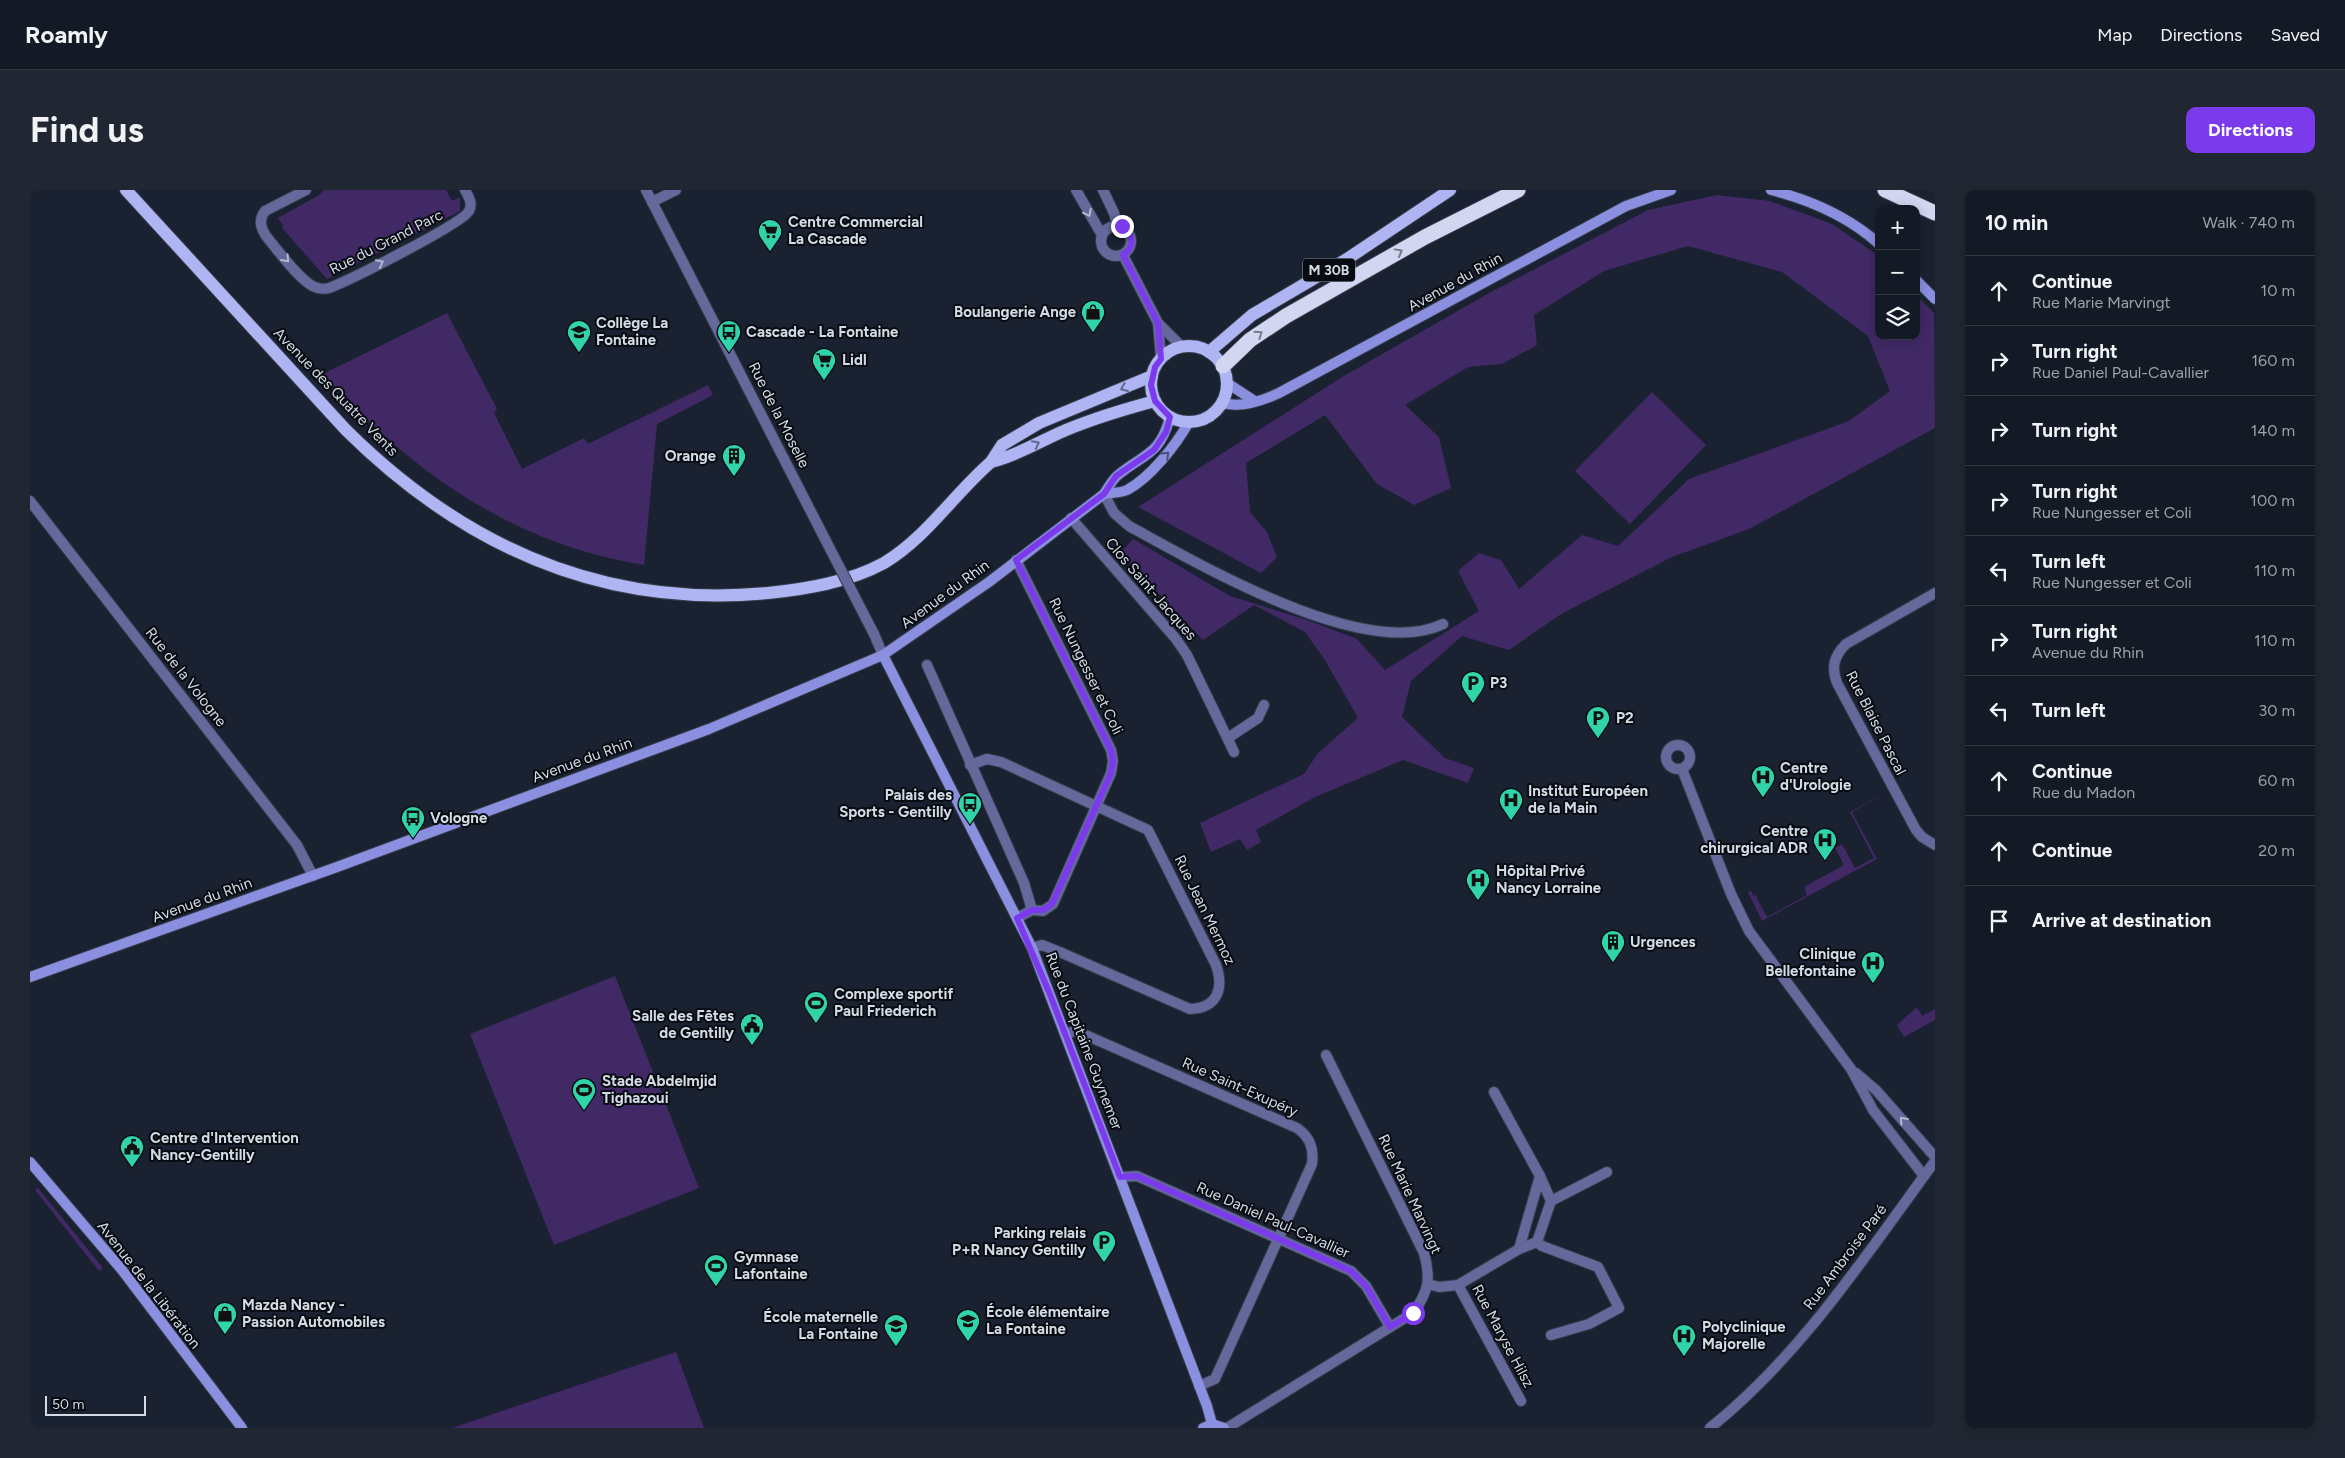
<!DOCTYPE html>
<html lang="en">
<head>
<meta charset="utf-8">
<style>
  body { margin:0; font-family:Figtree,sans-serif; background:#212732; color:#f1f3f6 }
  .controls { position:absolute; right:15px; top:15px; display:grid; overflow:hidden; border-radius:10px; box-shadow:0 2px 12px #0003 }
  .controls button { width:45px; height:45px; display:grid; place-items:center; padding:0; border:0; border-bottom:1px solid #333842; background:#141a25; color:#f1f3f6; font:25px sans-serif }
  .scale { position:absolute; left:15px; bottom:12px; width:101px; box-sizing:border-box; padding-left:5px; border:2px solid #d5dbe5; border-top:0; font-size:14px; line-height:18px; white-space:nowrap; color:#d5dbe5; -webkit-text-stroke:4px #080c12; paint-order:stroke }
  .stop { position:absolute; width:15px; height:15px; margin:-11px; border:4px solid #7c3aed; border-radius:50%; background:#fff }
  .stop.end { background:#7c3aed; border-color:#fff; box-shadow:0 1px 5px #0008 }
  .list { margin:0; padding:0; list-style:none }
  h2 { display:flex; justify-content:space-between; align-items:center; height:65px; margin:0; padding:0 20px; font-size:21px }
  h2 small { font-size:16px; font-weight:400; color:#9da1a7 }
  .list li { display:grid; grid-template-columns:32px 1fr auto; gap:15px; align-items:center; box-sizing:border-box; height:70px; padding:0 20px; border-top:1px solid #333842 }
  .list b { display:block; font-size:19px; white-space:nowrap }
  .list p { margin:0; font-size:16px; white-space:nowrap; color:#9da1a7 }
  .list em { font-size:16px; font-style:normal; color:#9da1a7 }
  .icon { flex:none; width:28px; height:28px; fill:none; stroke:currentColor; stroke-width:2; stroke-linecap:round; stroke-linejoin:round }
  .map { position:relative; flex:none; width:1905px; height:1238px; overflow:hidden; border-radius:10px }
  header { display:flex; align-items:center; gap:30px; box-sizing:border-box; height:70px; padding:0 25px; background:#141a25; border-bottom:1px solid #333842 }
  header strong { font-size:24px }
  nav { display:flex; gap:28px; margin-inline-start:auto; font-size:18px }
  .intro { display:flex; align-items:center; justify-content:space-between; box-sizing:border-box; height:120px; padding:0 30px }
  h1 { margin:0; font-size:35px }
  .button { padding:12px 22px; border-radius:10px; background:#7c3aed; color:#fff; font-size:18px; font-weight:700 }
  main { display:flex; gap:30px; padding:0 30px }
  aside { flex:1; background:#141a25; border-radius:10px; box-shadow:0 2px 12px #0003 }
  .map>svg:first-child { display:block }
</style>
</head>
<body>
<header>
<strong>Roamly</strong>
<nav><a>Map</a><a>Directions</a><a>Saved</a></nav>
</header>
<div class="intro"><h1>Find us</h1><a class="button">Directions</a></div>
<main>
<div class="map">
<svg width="1905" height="1238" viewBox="0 0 1905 1238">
  <rect width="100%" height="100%" fill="#1a2231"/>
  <g fill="#412966">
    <path d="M294,0H416L422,11L430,7V21L297,89L252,38L253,36L248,28L289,5Z"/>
    <path d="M1687,5L1740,11L1802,34L1849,66V146H1886V105L1904,123L1905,238L1719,339L1642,367L1531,424L1479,460L1432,446L1381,491L1372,527L1415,568L1444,578L1438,593L1373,570L1285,607L1226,640L1231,652L1217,660L1210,649L1181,662L1170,633L1274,584L1288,563L1328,528L1295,470L1275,442L1224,415L1173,450L1090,363L1103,349L1200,406L1277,430L1327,449L1355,480L1449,421L1428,381L1449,363L1471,370L1489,399L1552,345L1588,356L1659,289L1819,231L1860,201L1838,146L1752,82L1658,56L1574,81L1504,125L1507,155L1472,174L1438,177L1375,215L1409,247L1421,298L1384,315L1347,294L1295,225L1216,273L1220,322L1237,342L1247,367L1231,383L1108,317L1312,187L1461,102L1618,20Z"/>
    <path d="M417,123L467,219L464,223L492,279L554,248L558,254L678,195L683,205L627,234L614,375C482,354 380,281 293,184Z"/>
    <path d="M1622,202L1676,255L1600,334L1545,281Z"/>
    <path d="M1857,602L1822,622L1847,669L1732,731L1718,702L1721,701L1723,706L1725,705L1737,727L1777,705L1774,697L1814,675L1805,658L1812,654L1825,678L1844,668L1820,622Z"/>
    <path d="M585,786L669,998L524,1055L440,844Z"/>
    <path d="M1887,817L1892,826L1905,819V830L1874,847L1867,835Z"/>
    <path d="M8,998L73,1078L69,1081L5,1000Z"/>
    <path d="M646,1162L674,1238H422Z"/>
  </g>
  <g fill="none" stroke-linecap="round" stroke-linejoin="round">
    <g stroke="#343c4a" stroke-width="12">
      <g id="street">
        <path d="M276,0L235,21C227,31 232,42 240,51C250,63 274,96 288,98C292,99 296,99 299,98C318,91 432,34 439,21C443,14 439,7 435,0"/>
        <path d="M616,0L796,351"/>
        <path d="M1046,0L1072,45"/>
        <path d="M1073,0L1084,23L1087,35"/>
        <path d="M622,12L646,0"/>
        <circle cx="1086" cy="51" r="15"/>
        <path d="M1093,65L1128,133L1152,157"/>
        <path d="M1128,133L1131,169"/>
        <path d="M1074,304L1084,323L1099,336C1169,374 1335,472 1413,434"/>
        <path d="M0,311L267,655L283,686"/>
        <path d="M1041,328L1146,449L1157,465L1204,562"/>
        <path d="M986,370L1081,560L1083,571L1081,583L1023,714L1013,721L1002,720"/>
        <path d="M1905,403L1816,454C1804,466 1801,477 1807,493L1886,640L1892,647L1905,655"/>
        <path d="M844,444L853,465"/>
        <path d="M897,475L994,693L1002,720L987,728"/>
        <path d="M1198,548L1228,528L1234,515"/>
        <circle cx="1648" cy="567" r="12"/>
        <path d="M940,575L957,569L971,572L1118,640L1186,775C1194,798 1188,818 1160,819L1032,763L1012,755L1002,758"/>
        <path d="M1652,579L1701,704L1719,741L1821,879L1843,920L1894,986"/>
        <path d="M1035,844L1045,841L1051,843L1267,938C1280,947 1284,958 1282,974L1185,1189L1169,1196"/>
        <path d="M1826,883L1846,900L1905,967"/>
        <path d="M1090,987L1107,986L1321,1081L1336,1096L1360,1137"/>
        <path d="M1521,1011L1577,982"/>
        <path d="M1507,1052L1512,1056L1568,1077L1589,1118L1559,1134L1521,1145"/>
        <path d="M1489,1059L1510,986"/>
        <path d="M1398,1094L1409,1097L1428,1095L1489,1059L1507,1052L1521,1011L1510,986L1464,902"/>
        <path d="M1428,1095L1491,1211"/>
        <path d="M1197,1238L1383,1123C1399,1101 1401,1089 1394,1063L1296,865"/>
        <path d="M1680,1238C1772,1164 1836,1065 1905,971"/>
      </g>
    </g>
    <g stroke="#343c4a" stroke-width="12">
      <g id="secondary">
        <path d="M1741,0C1780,10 1819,27 1849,54"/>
        <path d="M1886,90L1905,109"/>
        <path d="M1197,193L1223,210"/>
        <path d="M1193,213C1211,218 1232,211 1249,203L1596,16L1641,0"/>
        <path d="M1074,304C1081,303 1090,303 1097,300C1120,288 1146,255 1159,232"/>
        <path d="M853,465L1002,758L1177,1216L1182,1234"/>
        <path d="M0,787L307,677L679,539L853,465L959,392L1074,304C1078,298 1082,290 1088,285C1115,263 1130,265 1140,227"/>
        <path d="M0,972L92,1080L212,1238"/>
        <path d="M1173,1238L1182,1234L1194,1238"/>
      </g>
    </g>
    <g stroke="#343c4a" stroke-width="14">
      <g id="primary">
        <path d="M96,0L316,240C433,356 571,419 738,403C777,399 819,392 854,373C896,348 924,304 961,272L972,255L1009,233L1122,186"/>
        <circle cx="1159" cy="194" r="38"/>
        <path d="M1179,162L1222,125L1317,69L1420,0"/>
        <path d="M961,272C989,265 1010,251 1036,240C1065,228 1095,219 1125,211"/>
      </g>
    </g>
    <g stroke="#343c4a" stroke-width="17">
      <g id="highway">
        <path d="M1855,0L1905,23"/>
        <path d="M1193,176L1220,150L1256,126L1395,47L1488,0"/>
      </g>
    </g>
    <use href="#street" stroke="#65689b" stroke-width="10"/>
    <use href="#secondary" stroke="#8b8fe0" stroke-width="10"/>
    <use href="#primary" stroke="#afb4f3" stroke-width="12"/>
    <use href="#highway" stroke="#d3d6f0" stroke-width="15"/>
    <g stroke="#343c4a" stroke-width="12" stroke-linecap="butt">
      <path id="street-bridge" d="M796,351L844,444"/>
    </g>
    <use href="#street-bridge" stroke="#65689b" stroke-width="10"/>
  </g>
  <defs><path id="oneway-chevron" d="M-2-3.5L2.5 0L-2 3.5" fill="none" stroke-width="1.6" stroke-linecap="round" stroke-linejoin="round" transform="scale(1.25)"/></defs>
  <g stroke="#b3b8cf">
    <use href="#oneway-chevron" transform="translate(1058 23) rotate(63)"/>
    <use href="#oneway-chevron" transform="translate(256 69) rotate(48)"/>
    <use href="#oneway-chevron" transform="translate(350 73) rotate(-27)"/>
    <use href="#oneway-chevron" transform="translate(1873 930) rotate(-132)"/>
  </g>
  <g stroke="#787b8c">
    <use href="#oneway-chevron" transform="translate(1369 62) rotate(-29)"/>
    <use href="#oneway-chevron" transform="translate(1229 144) rotate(-34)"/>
  </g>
  <g stroke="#64688e">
    <use href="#oneway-chevron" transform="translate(1094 198) rotate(157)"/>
    <use href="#oneway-chevron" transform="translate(1006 254) rotate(-27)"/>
  </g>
  <use stroke="#4a4e79" href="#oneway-chevron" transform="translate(1136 265) rotate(-44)"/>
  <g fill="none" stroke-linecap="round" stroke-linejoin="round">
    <path stroke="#7c3aed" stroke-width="6" d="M1092,36C1104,44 1105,57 1093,65L1128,133L1131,169L1125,177L1121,195L1125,211L1140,227L1136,242L1124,260L1086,286L1074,304L986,370L1081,560L1083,571L1081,583L1022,714L1013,720H1002L987,728L1019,802L1090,987L1107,986L1321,1081L1336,1096L1360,1137L1383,1123"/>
  </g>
  <defs>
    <g id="supermarket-pin" transform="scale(1.25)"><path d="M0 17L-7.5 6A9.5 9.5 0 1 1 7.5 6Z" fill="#31d4a9" stroke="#080c12"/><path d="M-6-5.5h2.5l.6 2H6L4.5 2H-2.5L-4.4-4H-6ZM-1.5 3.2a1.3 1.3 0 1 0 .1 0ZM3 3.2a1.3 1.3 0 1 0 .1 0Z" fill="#111"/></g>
    <g id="shop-pin" transform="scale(1.25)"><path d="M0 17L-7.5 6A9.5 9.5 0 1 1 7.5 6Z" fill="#31d4a9" stroke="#080c12"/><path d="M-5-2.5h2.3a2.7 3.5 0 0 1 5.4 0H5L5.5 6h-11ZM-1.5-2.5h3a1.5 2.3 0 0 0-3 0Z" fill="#111"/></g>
    <g id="school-pin" transform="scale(1.25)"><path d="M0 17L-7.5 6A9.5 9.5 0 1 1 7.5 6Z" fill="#31d4a9" stroke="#080c12"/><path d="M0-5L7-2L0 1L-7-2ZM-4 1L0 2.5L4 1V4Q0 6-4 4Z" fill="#111"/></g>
    <g id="bus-pin" transform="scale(1.25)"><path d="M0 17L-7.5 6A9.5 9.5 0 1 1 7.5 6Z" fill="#31d4a9" stroke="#080c12"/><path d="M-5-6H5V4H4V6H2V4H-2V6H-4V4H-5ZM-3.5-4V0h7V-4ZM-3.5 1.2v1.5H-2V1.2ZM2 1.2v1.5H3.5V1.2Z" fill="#111"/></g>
    <g id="building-pin" transform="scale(1.25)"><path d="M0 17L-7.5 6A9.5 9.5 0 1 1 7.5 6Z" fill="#31d4a9" stroke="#080c12"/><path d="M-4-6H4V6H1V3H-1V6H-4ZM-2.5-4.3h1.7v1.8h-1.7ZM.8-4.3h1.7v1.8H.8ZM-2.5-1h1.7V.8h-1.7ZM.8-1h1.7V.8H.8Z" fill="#111"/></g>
    <g id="parking-pin" transform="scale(1.25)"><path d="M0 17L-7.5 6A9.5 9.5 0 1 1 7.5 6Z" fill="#31d4a9" stroke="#080c12"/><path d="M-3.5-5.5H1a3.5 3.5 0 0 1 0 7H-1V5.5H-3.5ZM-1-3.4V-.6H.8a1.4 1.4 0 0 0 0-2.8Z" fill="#111"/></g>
    <g id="hospital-pin" transform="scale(1.25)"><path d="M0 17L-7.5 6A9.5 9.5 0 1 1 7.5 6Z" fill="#31d4a9" stroke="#080c12"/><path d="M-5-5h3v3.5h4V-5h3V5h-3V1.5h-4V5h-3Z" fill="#111"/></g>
    <g id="stadium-pin" transform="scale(1.25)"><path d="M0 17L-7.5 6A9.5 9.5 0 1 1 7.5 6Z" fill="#31d4a9" stroke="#080c12"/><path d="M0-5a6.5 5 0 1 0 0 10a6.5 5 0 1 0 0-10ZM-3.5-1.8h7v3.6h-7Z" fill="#111"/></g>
    <g id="civic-pin" transform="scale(1.25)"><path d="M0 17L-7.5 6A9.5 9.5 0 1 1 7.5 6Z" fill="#31d4a9" stroke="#080c12"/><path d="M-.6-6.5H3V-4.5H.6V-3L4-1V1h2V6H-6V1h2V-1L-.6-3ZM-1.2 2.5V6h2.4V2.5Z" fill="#111"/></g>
  </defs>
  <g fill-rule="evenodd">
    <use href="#supermarket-pin" x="740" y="41"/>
    <use href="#shop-pin" x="1063" y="122"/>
    <use href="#school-pin" x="549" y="142"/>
    <use href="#bus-pin" x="699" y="142"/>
    <use href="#supermarket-pin" x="794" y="170"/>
    <use href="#building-pin" x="704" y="266"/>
    <use href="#parking-pin" x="1443" y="493"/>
    <use href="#parking-pin" x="1568" y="528"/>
    <use href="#hospital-pin" x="1733" y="587"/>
    <use href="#hospital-pin" x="1481" y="610"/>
    <use href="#bus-pin" x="940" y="614"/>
    <use href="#bus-pin" x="383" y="628"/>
    <use href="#hospital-pin" x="1795" y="650"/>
    <use href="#hospital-pin" x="1448" y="690"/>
    <use href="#building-pin" x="1583" y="752"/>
    <use href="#hospital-pin" x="1843" y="773"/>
    <use href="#stadium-pin" x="786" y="813"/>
    <use href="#civic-pin" x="722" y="835"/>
    <use href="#stadium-pin" x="554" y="900"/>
    <use href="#civic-pin" x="102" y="957"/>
    <use href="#parking-pin" x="1074" y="1052"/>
    <use href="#stadium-pin" x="686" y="1076"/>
    <use href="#shop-pin" x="195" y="1124"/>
    <use href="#school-pin" x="938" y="1131"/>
    <use href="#school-pin" x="866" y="1136"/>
    <use href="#hospital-pin" x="1654" y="1146"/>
  </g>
  <g text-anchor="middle" stroke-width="4" stroke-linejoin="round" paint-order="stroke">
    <rect fill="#080c12" stroke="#989da6" stroke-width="1" x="1273" y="68.5" width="52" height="23" rx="4"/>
    <g font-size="14" font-weight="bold" fill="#d5dbe5">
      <text x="1299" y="85">M 30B</text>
    </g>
    <g font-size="15" font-weight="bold" fill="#d5dbe5" stroke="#080c12" text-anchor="start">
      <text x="758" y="37">Centre Commercial<tspan x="758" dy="17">La Cascade</tspan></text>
      <text x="1046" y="127" text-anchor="end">Boulangerie Ange</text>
      <text x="566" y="138">Collège La<tspan x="566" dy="17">Fontaine</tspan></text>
      <text x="716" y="147">Cascade - La Fontaine</text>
      <text x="812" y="175">Lidl</text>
      <text x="686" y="271" text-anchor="end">Orange</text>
      <text x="1460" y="498">P3</text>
      <text x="1586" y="533">P2</text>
      <text x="1750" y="583">Centre<tspan x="1750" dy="17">d'Urologie</tspan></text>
      <text x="1498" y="606">Institut Européen<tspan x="1498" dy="17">de la Main</tspan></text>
      <text x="922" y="610" text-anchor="end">Palais des<tspan x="922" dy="17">Sports - Gentilly</tspan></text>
      <text x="400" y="633">Vologne</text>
      <text x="1778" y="646" text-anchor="end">Centre<tspan x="1778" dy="17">chirurgical ADR</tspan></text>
      <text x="1466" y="686">Hôpital Privé<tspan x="1466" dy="17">Nancy Lorraine</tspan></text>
      <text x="1600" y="757">Urgences</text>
      <text x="1826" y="769" text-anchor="end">Clinique<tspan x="1826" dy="17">Bellefontaine</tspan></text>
      <text x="804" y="809">Complexe sportif<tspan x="804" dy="17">Paul Friederich</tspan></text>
      <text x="704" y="831" text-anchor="end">Salle des Fêtes<tspan x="704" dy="17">de Gentilly</tspan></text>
      <text x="572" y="896">Stade Abdelmjid<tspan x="572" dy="17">Tighazoui</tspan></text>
      <text x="120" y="953">Centre d'Intervention<tspan x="120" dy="17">Nancy-Gentilly</tspan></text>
      <text x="1056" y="1048" text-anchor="end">Parking relais<tspan x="1056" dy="17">P+R Nancy Gentilly</tspan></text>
      <text x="704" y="1072">Gymnase<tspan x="704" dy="17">Lafontaine</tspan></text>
      <text x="212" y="1120">Mazda Nancy -<tspan x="212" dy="17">Passion Automobiles</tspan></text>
      <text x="956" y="1127">École élémentaire<tspan x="956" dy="17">La Fontaine</tspan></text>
      <text x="848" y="1132" text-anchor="end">École maternelle<tspan x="848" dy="17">La Fontaine</tspan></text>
      <text x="1672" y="1142">Polyclinique<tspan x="1672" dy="17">Majorelle</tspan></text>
    </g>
    <g font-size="15" fill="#d5dbe5" stroke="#080c12">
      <text transform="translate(356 52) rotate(-27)" y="5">Rue du Grand Parc</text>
      <text transform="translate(1425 92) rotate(-29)" y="5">Avenue du Rhin</text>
      <text transform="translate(306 202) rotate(46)" y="5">Avenue des Quatre Vents</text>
      <text transform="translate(749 225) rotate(63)" y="5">Rue de la Moselle</text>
      <text transform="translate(1121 399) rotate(49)" y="5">Clos Saint-Jacques</text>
      <text transform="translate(915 404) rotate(-36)" y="5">Avenue du Rhin</text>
      <text transform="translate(1056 476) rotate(64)" y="5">Rue Nungesser et Coli</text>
      <text transform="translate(156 487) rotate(52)" y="5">Rue de la Vologne</text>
      <text transform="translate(1846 533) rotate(63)" y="5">Rue Blaise Pascal</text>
      <text transform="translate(552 570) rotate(-20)" y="5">Avenue du Rhin</text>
      <text transform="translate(172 710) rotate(-20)" y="5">Avenue du Rhin</text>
      <text transform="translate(1175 720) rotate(64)" y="5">Rue Jean Mermoz</text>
      <text transform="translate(1054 851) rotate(69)" y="5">Rue du Capitaine Guynemer</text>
      <text transform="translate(1210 897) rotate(24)" y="5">Rue Saint-Exupéry</text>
      <text transform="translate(1380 1004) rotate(65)" y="5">Rue Marie Marvingt</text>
      <text transform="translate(1243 1030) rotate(24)" y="5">Rue Daniel Paul-Cavallier</text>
      <text transform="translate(1815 1067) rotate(-53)" y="5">Rue Ambroise Paré</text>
      <text transform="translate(119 1095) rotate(52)" y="5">Avenue de la Libération</text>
      <text transform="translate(1473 1146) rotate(62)" y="5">Rue Maryse Hilsz</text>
    </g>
  </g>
</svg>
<div class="controls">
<button>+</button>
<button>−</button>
<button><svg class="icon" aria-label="layers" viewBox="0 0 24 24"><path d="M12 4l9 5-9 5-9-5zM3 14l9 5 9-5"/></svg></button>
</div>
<div class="scale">50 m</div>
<div class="stop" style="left:1383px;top:1123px"></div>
<div class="stop end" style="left:1092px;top:36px"></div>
</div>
<aside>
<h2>10 min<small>Walk · 740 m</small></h2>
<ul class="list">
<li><svg class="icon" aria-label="ahead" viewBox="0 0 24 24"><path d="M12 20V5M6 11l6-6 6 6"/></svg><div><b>Continue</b><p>Rue Marie Marvingt</p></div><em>10 m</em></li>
<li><svg class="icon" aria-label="right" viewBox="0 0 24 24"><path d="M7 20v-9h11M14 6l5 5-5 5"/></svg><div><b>Turn right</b><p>Rue Daniel Paul-Cavallier</p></div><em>160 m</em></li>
<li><svg class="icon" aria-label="right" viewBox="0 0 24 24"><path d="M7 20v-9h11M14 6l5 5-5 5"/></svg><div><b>Turn right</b></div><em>140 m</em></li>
<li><svg class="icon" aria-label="right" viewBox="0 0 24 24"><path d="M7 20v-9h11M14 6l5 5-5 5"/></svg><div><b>Turn right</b><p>Rue Nungesser et Coli</p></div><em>100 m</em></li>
<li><svg class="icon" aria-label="left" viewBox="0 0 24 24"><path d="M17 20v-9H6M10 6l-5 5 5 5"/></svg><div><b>Turn left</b><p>Rue Nungesser et Coli</p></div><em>110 m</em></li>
<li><svg class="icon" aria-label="right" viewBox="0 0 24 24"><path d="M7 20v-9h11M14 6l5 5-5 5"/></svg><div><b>Turn right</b><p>Avenue du Rhin</p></div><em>110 m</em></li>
<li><svg class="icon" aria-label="left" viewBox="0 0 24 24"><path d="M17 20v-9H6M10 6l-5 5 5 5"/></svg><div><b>Turn left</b></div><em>30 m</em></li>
<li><svg class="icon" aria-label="ahead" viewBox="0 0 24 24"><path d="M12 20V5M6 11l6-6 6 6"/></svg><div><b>Continue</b><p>Rue du Madon</p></div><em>60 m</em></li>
<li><svg class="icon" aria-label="ahead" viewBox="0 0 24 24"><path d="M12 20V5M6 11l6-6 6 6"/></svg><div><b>Continue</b></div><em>20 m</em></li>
<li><svg class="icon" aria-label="arrive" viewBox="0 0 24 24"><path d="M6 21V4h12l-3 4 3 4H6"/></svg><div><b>Arrive at destination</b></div></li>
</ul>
</aside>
</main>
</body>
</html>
